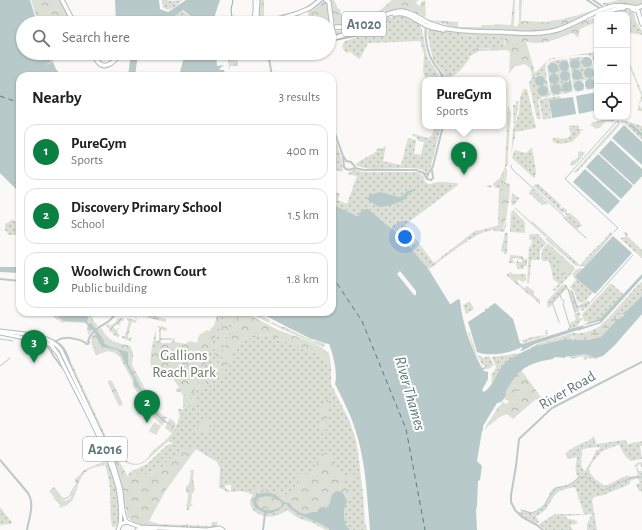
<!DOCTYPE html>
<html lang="en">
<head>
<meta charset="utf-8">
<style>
  body { margin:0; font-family:"Alegreya Sans",sans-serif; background:#f2f2f2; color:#202124 }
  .controls { position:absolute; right:12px; top:12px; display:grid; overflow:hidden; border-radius:8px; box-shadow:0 1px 3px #0004 }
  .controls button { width:36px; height:36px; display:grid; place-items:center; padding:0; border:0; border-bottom:1px solid #e0e0e0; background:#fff; color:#202124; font:20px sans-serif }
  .you { position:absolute; left:405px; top:237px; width:14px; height:14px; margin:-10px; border:3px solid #fff; border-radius:50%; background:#1a73e8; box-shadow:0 0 0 6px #1a73e833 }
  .badge { display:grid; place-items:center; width:26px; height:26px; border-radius:50%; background:#0b8043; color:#fff; font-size:13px; font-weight:700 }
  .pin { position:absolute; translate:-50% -33px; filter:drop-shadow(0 1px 2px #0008) }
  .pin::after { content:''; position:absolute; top:21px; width:14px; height:12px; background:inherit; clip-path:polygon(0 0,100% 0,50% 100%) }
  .popup { position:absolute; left:422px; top:77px; width:84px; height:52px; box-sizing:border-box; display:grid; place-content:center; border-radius:8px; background:#fff; filter:drop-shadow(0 1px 3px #0005); font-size:13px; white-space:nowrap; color:#757577 }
  .popup b { font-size:15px; color:#202124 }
  .popup::after { content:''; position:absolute; left:50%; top:100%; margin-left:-8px; border:8px solid transparent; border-top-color:#fff }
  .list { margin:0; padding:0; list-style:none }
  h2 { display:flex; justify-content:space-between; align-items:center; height:52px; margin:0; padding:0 16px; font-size:17px }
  h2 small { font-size:13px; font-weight:400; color:#757577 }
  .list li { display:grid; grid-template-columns:26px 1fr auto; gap:12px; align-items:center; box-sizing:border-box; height:56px; margin:0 8px 8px; padding:0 8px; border:1px solid #e0e0e0; border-radius:12px }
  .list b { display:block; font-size:15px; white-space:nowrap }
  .list p { margin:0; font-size:13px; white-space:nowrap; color:#757577 }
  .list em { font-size:13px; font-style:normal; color:#757577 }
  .icon { flex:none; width:22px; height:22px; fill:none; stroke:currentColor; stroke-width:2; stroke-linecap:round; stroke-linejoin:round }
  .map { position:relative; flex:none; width:642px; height:530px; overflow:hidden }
  .search { position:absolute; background:#fff; box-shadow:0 1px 3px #0004; left:16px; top:16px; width:320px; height:44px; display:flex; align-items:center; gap:10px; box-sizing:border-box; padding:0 14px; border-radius:22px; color:#757577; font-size:15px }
  .panel { position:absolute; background:#fff; box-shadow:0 1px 3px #0004; left:16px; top:72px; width:320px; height:244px; border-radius:12px }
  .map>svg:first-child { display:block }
</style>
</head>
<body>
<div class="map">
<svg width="642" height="530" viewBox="0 0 642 530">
  <defs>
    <pattern id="grass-dots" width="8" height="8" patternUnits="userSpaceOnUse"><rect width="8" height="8" fill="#dbdfd6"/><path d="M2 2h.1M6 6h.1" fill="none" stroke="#b5b9b3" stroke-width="1.8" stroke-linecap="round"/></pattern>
    <pattern id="forest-crowns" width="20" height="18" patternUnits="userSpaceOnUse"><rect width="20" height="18" fill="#dbdfd6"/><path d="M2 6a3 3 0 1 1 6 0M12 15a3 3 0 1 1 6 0" fill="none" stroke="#b5b9b3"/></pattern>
    <pattern id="wetland-marsh" width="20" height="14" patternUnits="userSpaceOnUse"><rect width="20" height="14" fill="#dbdfd6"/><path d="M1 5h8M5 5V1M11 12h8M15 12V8" fill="none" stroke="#b5b9b3"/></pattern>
    <pattern id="garden-furrows" width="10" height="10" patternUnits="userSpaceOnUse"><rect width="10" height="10" fill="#dbdfd6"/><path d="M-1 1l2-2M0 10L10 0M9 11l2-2" fill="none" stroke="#b5b9b3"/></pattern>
  </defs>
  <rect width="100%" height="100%" fill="#faf9f7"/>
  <g fill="url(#grass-dots)" fill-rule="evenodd">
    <path d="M162,0H168L169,1L183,0L175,5L180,3L172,9L174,7L168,10L163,8Z"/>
    <path d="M622,9L633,11V13L635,14V15L619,12L610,15H605L606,14L615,10Z"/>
    <path d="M182,11H183L193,19V23H181L179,21L177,23L176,22L177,19L176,15Z"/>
    <path d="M402,15L420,25C425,36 424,49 429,60C433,67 440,72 440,80H426L423,72L424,54L420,41L368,43L361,57L359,59L350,52L347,53C342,50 341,46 345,41C359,36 376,33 387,23L386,22C370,34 349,36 329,40V32L359,28L391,17Z"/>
    <path d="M635,19L639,27L642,31V35L632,33L628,34L629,39L627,43V37H628L627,33V23Z"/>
    <path d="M432,29L460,33L476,37H500L505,38L504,46L499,49L476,48V53L470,56L469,57L470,58C464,66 458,75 448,78L446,77L443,72L433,60L427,32L429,30Z"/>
    <path d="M627,48L630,64L642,93V100L639,105L642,109V111H640L638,110C638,104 641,100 641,95L629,65L627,55Z"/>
    <path d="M595,52L597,54V83C596,77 595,59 590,56C586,53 551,58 547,62C544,66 546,73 547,78L545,79L547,80L550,95L548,97H543L539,99L538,101L541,119H537L529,83C533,77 532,74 530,68L535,73L549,59Z"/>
    <path d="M582,57H588L592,61L596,87L595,88L587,90L586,89L585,84L586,79L584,81L582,80C582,83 586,86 584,90L576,92L574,90L569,60L570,58Z"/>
    <path d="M567,59L568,61L573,91L572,92L564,94L563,93L561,94L553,96L551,94L547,66C551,59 559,60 567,59Z"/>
    <path d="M524,89H527L536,128L515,132V139H514L511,157L513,129L519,113L520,97Z"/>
    <path d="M560,96L561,99L549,101L551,118L543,120L539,100L541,99Z"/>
    <path d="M516,101H518C519,109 516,117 514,126L513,105H516Z"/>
    <path d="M616,121H619V126L576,173L574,172L618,123Z"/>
    <path d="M621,121H627L642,126V140L624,123L620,124Z"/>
    <path d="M572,125L573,126L579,125V129H583L582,131L581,130L580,131L581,133L572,142L560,144L558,143L557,144L552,141L553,138H558L560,139L568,138L571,134L570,129H569V126Z"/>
    <path d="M436,126H441L432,162L430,168L428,172C424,172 423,170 419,169C402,165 368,174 355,164L386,146L383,161L401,165L408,138L416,140L414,154L421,155L424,142L419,141L416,137L412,136L413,134L428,138L431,136Z"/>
    <path d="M332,130L341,156L343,170L342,172L336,170H332Z"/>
    <path d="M532,147L536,172L535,177L534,178L512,158L514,151L515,150L526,153Z"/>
    <path d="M505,167L504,185L502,189L501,224L498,225L499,188L471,186L485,187L490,185L493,188L495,187L493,184L500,178Z"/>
    <path d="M353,170H356L363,172H418L424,177L425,182L429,184L440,182L457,183L458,185L405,225L434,263L427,269L398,234L368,209L357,216L332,204V190L340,194L338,200L347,204L357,176L347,174L348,173ZM416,190L409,193L387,206L368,198L369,197L390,196L398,197L403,196L407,191Z"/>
    <path d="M536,184H538L561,205L560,207L562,209L563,207L567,210V212L563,213L533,186Z"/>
    <path d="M532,188L548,204L547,205L546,204L542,205L529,193Z"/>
    <path d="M512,193L519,198V199L514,205H512L511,203Z"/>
    <path d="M515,207L544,234L546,236L545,237L515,209Z"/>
    <path d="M514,210L515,212L525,222V233L510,232L511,212Z"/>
    <path d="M566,213H570L579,221L582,226L576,229L564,218L567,215L565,214Z"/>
    <path d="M12,219L19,225H20V267H17L16,254L17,235H9L5,230V224L9,222Z"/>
    <path d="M507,221L504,232L494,231V230L492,229L491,231C478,231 457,249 445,257L444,255L476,230L477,231L496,226L495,228L502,229V230Z"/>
    <path d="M612,232V233L584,265H581C585,258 593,251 599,245C603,242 606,237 610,233Z"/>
    <path d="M625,232L629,235L627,236L642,250V258L638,255L639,254V253L637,254L620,238L625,237V234L623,233Z"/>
    <path d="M505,233H507L508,234L507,253L506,254H504V252L501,251Z"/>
    <path d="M531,234H538L546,243L540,250V259L539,260H532L531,262L529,283L528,284L527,283L529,247L531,246L532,241L529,239V236Z"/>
    <path d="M547,237L578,265L576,266L545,239Z"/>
    <path d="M546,245L554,251L564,262L560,265L571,274L555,291L552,289H554L559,284L553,279C552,273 551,267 549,261H543L541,259L542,250Z"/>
    <path d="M510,255L522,256L524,259H527V266H524V269H517V267L516,266L517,260H518V262H522V259H518L516,258H513V262H515V263H509Z"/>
    <path d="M581,268L582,269L576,277L593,292L585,301L579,303C574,296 577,293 570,287L576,280L572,274L577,269Z"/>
    <path d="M642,282V296L629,308L623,313L613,317L603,327L588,334L575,338L572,336H565L560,338L537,344L572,333H583L593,330L600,326L613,313L636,287Z"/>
    <path d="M611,283L623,294L600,320L588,324L587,321H584L582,315L583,313Z"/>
    <path d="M565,284L568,287L551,306L548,308L547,302L548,300L562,285Z"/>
    <path d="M572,290L573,292L580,311L575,313L568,291L570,292Z"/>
    <path d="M587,300L589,301L590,304L583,311H582L579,305L585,302Z"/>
    <path d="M468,302H470L474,309L466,314L463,305Z"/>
    <path d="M222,312H229L230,324L234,312H240L242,315L226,348L217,373L222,375L241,340L267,334L316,353L326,361L331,366V384L349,420L355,437L358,452L363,495L365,523L367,530H326L313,523L298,518L287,510C284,512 279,515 275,516C263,519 243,510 253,495L252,494L242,491L231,492V485H225L226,489L229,490L230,492H227L223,489L219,488L220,468L217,462L196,449L168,460L162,467L149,474H139L127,477L130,472L147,464L166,446L169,444H173L169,441C165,444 161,447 157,451C146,461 140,470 125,462V460C129,462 135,465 140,463C145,462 149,456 152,452C159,445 169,439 174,430C177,426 178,420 180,415L178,414L179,413L181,414L186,404L187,405L190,399L184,377C178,377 171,379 165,378C142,374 153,344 156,329V341H161V343H171L173,338H175L174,341L175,342L193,346L209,335ZM229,325L224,345L214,371L213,370L216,362L214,353L215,348L220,339V333ZM209,380L211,382C208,385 203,386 199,389C195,391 194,407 194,412L190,406C194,396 197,382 209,380Z"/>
    <path d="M580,312L581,315L579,316V318H582V320L580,321L578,326L570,329V324L571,322L574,321L576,319L574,314Z"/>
    <path d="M547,330L548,335L523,343L522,340H523L532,337L546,335L545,331Z"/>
    <path d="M468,332H469L477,355L481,356L483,358L489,356L494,365L487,370L485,366L482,365L479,358L474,352Z"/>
    <path d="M521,353L504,364L499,370L493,382L491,383L492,376L491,375C493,372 495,370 496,367L492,357Z"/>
    <path d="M585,354L597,358V359L587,358V360H584L583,356L571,359L570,357Z"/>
    <path d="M71,364H72L108,441L113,442L120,452L119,453L116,449C108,448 108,444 104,438L75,377Z"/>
    <path d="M594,436L596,444L616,441L626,440L627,444L642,441V446H640L642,459L631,461C625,457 623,453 620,446L618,445L602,451L592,463L589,469L590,473L595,479L605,486L628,475L629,477L638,475L636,467L634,466L637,463L642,462V468L640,464L637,466L638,471H642V493L641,491H639L636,484L640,483L638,478L630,481V484L613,491L604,495L594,497L592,500L597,530H587V524L592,514L566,516V518L577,521V524L570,525L573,530H545L539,524L555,514H584L575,487C570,488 564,489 560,491C549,497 551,510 536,516L539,522L537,523L524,517L518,512H521L523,510L533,513L538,511L537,509C545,507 546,500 550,494L549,493L554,488L556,487L564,486L570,484L573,482L578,477C574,471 576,464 577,457L567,459L566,453C570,450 575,446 580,444C585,442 590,441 594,436ZM599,447L600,449L596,450L592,460L588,466L585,471H584L581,465L582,450L587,448Z"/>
    <path d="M107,458C112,470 125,514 117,524C116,527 115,527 112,527C109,511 112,493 108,476C107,469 104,466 107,458Z"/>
    <path d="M0,507L10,520L12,522L11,523L12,524L0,525Z"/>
    <path d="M218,518L217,524L218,526L213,529H200V528L195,527V529L191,528L189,525L211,526L212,522H217Z"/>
  </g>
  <g fill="url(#forest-crowns)">
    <path d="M31,0H61L72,23H38Z"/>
    <path d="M259,0H264V19L259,16Z"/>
    <path d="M315,0H318C305,10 298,11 283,16C276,18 272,22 265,20V19H272L279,15L297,11L307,6Z"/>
    <path d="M324,0L327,2L331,26L329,27V23H309L308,11Z"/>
    <path d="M330,0H334L337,6V8L340,9V11L343,17H348V18H350V16H364L378,12L392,0H419L416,2L417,4L420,6L421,2L425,0L426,16L424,17L421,15V14H418C401,1 381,18 363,22C354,24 344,25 335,26Z"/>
    <path d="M513,0H515L514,23L513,25L517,27L519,22V0H522L521,21L549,22V21L565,19V18L575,16L597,9C588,17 563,27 552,29C533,33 514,31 496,30C481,30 467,30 453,27C448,26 445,24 441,23C436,22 433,23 429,20L458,22V27H481L482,25H494L495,24L511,25Z"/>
    <path d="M618,0H642V4C636,8 630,4 623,4C616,4 610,7 603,5V3H607Z"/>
    <path d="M619,12L635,15V19L627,23V15H610Z"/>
    <path d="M597,17V25L594,23L580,29L578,38L573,33C561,37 549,43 536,43C533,43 529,42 526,41L535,73L525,64L517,66H514L509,74L510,52L507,50L479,51L476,53V48L499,49L504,46L505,44V38L500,37H476L460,33L507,35H541L558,32L587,20Z"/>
    <path d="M508,104L511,113L508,154V162L509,163L506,167C509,173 505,179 506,184L508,183L510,184L509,203H508C507,213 507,221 502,229L495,228L496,226L501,224L502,185L504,184Z"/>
    <path d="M620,117L619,119H615L612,122C605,120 604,123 600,128H598L596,129L594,127L591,126V124L593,122Z"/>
    <path d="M580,151L584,152L585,153C581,158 577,165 571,166L570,163L572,161L578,158V153Z"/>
    <path d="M547,244H549L574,267L575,269L571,274L568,272L563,274L559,273L558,266L564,262L555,254L554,251L546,245Z"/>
    <path d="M412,246L428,266L434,262V263L444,255L445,257L429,269L411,249Z"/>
    <path d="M511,272L512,274H526V281H524L523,283L519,279L517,282L524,288L527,286L534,291V295L540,300V304H539L538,302L507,276V274Z"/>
    <path d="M46,312H88L89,316L91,315L93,320L98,326L96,328L98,330L101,328C111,343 114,342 131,346V348L133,353L132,365L156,409L165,417H167L162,426L148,411L138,392L133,387L132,380L119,356L115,353L108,351L96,355C92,347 89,340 94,333L92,331L88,335L87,325L85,323L65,322L63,323Z"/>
    <path d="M216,312H224L200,379L187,405L186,404L188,399L173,379C168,380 167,379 162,377C141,369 151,339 173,345L174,341L175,342L185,344L190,341L197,343L199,335L207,330L210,331L211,328L214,326L217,315Z"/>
    <path d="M229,312H234L230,324L223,322L224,318L229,317Z"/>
    <path d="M240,312H245C258,319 272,328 286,333C301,338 317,343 329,353L331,366L326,361L316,353L267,334L241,340L222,375L220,376L217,374L226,348L234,321L242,315Z"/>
    <path d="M247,312H255L270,320L269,323Z"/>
    <path d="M148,314L166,319V322L148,318L147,316Z"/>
    <path d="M273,322L278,325L286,328L313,341H317L325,344L323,347L284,330L270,323Z"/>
    <path d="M223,324L229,325L224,345L215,368L214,376L212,372L216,362L214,353L215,348L220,339V329Z"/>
    <path d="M521,370L549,408L547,410L536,399L513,419L507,414L500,417L487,427L486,430H485L486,426L499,406H500L503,402L507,404L509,401L504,398L506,395L505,394L515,377Z"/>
    <path d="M110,380L112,381L123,404L120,406H119L108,383V381Z"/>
    <path d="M209,380L211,382L209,389C199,385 198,389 196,399C195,403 194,408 194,413L190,406C194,396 197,382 209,380Z"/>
    <path d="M330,395L325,433L322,434L318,427L321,424L319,411Z"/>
    <path d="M170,418L176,424L172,433L165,428Z"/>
    <path d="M207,420L212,431L197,433L198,426Z"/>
    <path d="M188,449H196L166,490L149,521L159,524L186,525L187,523L189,528L139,526L128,518L115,462L118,459L128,477L139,474H149L162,467L168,460L182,450Z"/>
    <path d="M103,450L106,459L105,465C99,467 92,467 87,471C73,481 81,504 59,508L60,505L53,497C59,501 64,503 71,498V495L76,487L75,479L83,472V471L86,469L103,462Z"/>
    <path d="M325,453L327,455V464L329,463V456L332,455L335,465L343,476L358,474L359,477L350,479L339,481V483C346,486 351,487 353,495L349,498L345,499L343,493L340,492L331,496C330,506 328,507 318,509L317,512L309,514L303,515L291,507L288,503L283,502L276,495L263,492L257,493C249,507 254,506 265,513V515L251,506L250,501L253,495L249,493L253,487L258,489L270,490C272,493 276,493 279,492L283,494H290C293,488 298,482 299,476L297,475L298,474L312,473L322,454Z"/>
    <path d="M191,470H194L193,479L195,490H194V492L192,494L191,504L193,506H190L189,510H187V506H185L187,504L188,494L186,491V486L189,484L191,473L190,472Z"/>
    <path d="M263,496C270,495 275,497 281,500L282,506C274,513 258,513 256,500L258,498Z"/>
  </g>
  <g fill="url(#wetland-marsh)">
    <path d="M642,296V300L603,339L576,341L575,338L588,334L603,327L613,316L623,313L629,308Z"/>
    <path d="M569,335L574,338L572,340L499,370C509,358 523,352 536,345L537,346V344Z"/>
    <path d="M520,371L521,373L518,379L524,384C522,388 520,394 516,395L515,392L517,386L515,383L509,389L505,397C503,386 513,379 520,371Z"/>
    <path d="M54,487L65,500C58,503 53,496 49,491Z"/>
  </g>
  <g fill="url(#garden-furrows)">
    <path d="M231,53H235V54H240V55L237,56L238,66H230V69H229L228,60H231V56L218,57V55Z"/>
    <path d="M135,317L137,318L136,323L132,322L129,331L130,332L128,335V338L132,337L129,344L130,341L122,338V336H125L129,321L127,320V318L136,320V319L135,318Z"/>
    <path d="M119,318H124L123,321H121L119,326L117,324L113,327L116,330L118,328L120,329H118L117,333L120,335L118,338V337L113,335V333L109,331L110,330L106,326H105L108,324L110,326L116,322L117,319Z"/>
    <path d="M158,326L167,328L166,331H163V329H161V338H171V340H161V341H159V329L160,328H158Z"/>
    <path d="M179,387L188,399L181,414L179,413L178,409H183V406H184L183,404V398L184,397L182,395L183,394H181V392H176V389Z"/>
  </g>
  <path fill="#dbdfd6" d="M154,422L161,426L156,435L149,431Z"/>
  <g fill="#b8c9ca" fill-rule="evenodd">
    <path d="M0,0H30L37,23H23V53H47L51,61L53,60V61L45,65L53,62L56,69L61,76H20V193L0,173Z"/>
    <path d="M115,0H159L160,9L168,12L186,0H220L215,15V23H193V18L183,10L175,16L177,19L174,23H116Z"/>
    <path d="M131,53H138V54L135,76H128Z"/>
    <path d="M185,53H216L217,66L224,65L219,69L221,70H224L225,73L223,74V75L225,74V76H179Z"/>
    <circle cx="587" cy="62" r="5"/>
    <circle cx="575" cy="64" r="5"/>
    <circle cx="564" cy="66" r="5"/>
    <circle cx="553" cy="68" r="5"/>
    <circle cx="589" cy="73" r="5"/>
    <circle cx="577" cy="75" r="5"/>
    <circle cx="565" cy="76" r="5"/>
    <circle cx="554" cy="79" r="5"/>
    <circle cx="540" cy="81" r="5"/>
    <circle cx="590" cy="84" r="5"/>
    <circle cx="579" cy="86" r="5"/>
    <circle cx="567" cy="87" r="5"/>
    <circle cx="556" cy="89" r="5"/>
    <circle cx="543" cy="91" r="5"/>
    <path d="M597,92V110L579,114L576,96Z"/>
    <path d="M573,97L576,114L552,118L549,100Z"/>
    <path d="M624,125L642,142V165L612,138Z"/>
    <path d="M611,140L642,169V176L634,185L599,153Z"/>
    <path d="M598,154L633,186L621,199L586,167Z"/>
    <path d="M585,169L620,201L608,214L573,182Z"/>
    <path d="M416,189L417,190L409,193L405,199L397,203L387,206L379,207L367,199L370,195L380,192L398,197L403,196L407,191Z"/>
    <path d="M332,204L357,216H358L362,210L368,209L398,234L408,245L429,270L450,304H451L458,299L460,300C462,323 471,348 482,368L485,367L486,368L483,370L484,371L488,372V379L482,390L484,392C494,386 495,373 504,364C512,356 526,351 536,346V345L537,344V346L566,339L573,340L575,338L577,340H588L601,337L617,320L624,316C626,310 631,307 635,303C638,301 639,298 642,296V314L614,346L603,356L596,358L585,354L569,357V356L565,357V358L555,357L553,359C528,363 519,368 506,391C505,393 505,395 505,397C505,397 502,402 501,402L497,403L483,426V431H482L477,461L482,466L480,480L478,481L477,506L476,509L477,530H370C367,497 366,463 356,432C351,415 343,400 335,384C338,373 333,354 329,344C322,343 318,340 311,339L258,312H332Z"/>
    <path d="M613,236L632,253L595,294L575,277Z"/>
    <path d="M0,267H20V273L0,272Z"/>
    <path d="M642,274V278L601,323L580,330L579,331L578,330L535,344L522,351L520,350L522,349V347C512,353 488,357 477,352L468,322L483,312L485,311V310L486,308L488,309L489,307L495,303L513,319L520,343L522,344L568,330V328L570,329L584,325L583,327L600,322V321L585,325V324L600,319Z"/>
    <path d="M51,312H85L88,318L87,322L89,324L91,323L103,339L105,345L128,352V364L147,400L155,411L164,420L173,426L164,422L153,412L139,389L135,387L134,385V379L120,353L118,350L103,347L99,343L97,336L93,329L89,330L88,325L85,322L64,321Z"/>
    <path d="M338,491L343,493L347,501L344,510V516L345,524L350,530H332L321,524L298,514L291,509L286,504H285L280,509L272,513H265L257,509L254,506L253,502L256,495V492L258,494C264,492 272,492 277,496C280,498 282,501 285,503H290C291,507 292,507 296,510C304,515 304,515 313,512C315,512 316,512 317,512C319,511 319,508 321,507L326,508C334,502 328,493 338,491ZM267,496C273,497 280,498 282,504L281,507C272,512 258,513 256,500L258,498Z"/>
  </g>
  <path fill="#faf9f7" d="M400,271L416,291V295H414L397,274Z"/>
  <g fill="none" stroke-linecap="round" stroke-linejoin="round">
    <g stroke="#b8c9ca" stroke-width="1">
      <path d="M511,165V167L513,170L564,216V218L586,238"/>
      <path d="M532,222L580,266L585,265L612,234"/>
      <path d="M614,232L618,228L565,179L616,122"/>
      <path d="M567,289L572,292L577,308L578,307"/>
      <path d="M568,289L575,312"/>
      <path d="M560,295L562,300"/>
      <path d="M564,300L563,304L570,327L568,330"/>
      <path d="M579,307L590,303L633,255"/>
      <path d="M559,322L552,302L566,287L567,288"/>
      <path d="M0,339L13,341"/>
      <path d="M0,366L10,358"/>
      <path d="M64,499L69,497L75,486H76"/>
      <path d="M521,510L531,513L537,511L545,505L547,500L556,488C567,486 571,485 579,477H586L603,491C611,487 634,474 642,477"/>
    </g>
    <path stroke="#b8c9ca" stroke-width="2" d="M263,530L265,513"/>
    <path stroke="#b8c9ca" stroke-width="2.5" d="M631,125L642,135"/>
    <g stroke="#5f7a7c" stroke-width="1" stroke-dasharray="5 4" stroke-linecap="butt">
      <path d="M0,96L20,103"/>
      <path d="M332,276L362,321L406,429L425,530"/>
    </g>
    <g stroke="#b4bbbe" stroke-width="5">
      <g id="primary">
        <path d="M258,0L257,15L260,21"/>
        <path d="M249,23C257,17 255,9 255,0"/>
        <path d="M267,23L275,21L282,18L298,13L310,8L320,0"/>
        <path d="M0,331C20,334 48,333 61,350L110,454C114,466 118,479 121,491C122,499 122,516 127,522"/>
        <path d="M0,333L44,342L51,345L58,354C66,371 75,388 84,406C98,434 110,458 118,488C120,500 122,512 120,525"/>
        <path d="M118,530L120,525L123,523L127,522L140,527L207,530L220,528L223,530"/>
        <path d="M137,530L140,529L156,530"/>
      </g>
    </g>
    <g stroke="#b3babc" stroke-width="5.5">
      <g id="trunk">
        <path d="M62,0L74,23"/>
        <path d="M326,0L329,2L331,19"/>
        <path d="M632,9L638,11L642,24"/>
        <path d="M394,14C407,11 415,20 425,25C431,28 438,29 444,30"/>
        <path d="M598,15C606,12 615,8 624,8"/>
        <path d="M250,23L260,21L267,23"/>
        <path d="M329,28C342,27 355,26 368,22C378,19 392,10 402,11C412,12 419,18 427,22C432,25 439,26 444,28C463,32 483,32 502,32C520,33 539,35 557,30C574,25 589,14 606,8C612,6 618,5 624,6C631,6 636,10 642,6"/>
        <path d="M333,34L335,38C337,37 340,36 344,35C359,31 373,28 386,18"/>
        <path d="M94,53C95,56 96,60 98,62C106,72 116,59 121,53"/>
        <path d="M144,53C169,57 193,60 217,53"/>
      </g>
    </g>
    <g stroke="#c0c7c9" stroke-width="2">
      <path d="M587,0L601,9"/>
      <path d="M593,0L602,6L604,9"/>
      <path d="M427,25C423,33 428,55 433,62C437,69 442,72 445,80"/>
      <path d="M265,53L269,60"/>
      <path d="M268,53L272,76"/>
      <path d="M440,72L443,80"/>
      <path d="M332,125L343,156L344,167L346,169L349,170C355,167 358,169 364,170H416C420,171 423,174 428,174"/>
      <path d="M344,157L346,161L351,162L356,168"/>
      <path d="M424,174L427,179L431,180L433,178L432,170"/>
      <path d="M427,178C427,174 431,170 433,166L443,126"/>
      <path d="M0,279L20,281"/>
      <path d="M42,336C65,342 67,352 73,373"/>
      <path d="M46,344L55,358L64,370"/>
      <path d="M88,344L89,342L88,341C91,330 101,327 109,321C112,318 115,315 118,312"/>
      <path d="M52,353C50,345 58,338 65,338C68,337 82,340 84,342C85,342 86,343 86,344H88"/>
      <path d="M0,460L28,493C35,504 29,518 27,530"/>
      <path d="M543,530L537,525L522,517L515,510L511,502V495L516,466L519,439L552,408L642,362"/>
    </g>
    <use href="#primary" stroke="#fff" stroke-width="3"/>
    <use href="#trunk" stroke="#fff" stroke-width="3.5"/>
    <g stroke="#9faaae" stroke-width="1">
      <path d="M233,23L231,10L233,0"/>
      <path d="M337,40C354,36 374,35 387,22"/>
      <path d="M260,53H268"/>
      <path d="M377,150L380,149"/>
    </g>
    <g stroke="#b3babc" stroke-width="5.5" stroke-linecap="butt">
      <path id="trunk-bridge" d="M331,19L333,34"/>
    </g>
    <use href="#trunk-bridge" stroke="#fff" stroke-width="3.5"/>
  </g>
  <g text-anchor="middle" stroke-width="4" stroke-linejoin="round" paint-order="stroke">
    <g fill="#fff" stroke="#8f9fa4" stroke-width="1">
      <rect x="342" y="12" width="44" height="24" rx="3"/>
      <rect x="83" y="437" width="44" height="24" rx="3"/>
    </g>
    <g font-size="14" font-weight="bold" fill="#5f767d">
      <text x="364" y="29">A1020</text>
      <text x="105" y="454">A2016</text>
    </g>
    <g font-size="15" fill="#6c7a63" stroke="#fff">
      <text x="184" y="360">Gallions<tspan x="184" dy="17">Reach Park</tspan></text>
    </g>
    <g font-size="15" fill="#5f767d" stroke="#fff">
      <text transform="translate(567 390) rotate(-30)" y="5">River Road</text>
    </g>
    <g font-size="16" font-style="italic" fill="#5f7a7c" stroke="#fff">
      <text transform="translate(411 393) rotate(74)" y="6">River Thames</text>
    </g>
  </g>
</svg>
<div class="controls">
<button>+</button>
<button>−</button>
<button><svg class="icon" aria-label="locate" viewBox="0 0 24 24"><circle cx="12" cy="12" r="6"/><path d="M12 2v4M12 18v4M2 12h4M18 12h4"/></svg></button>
</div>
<div class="you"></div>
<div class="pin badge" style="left:464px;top:175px">1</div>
<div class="popup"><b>PureGym</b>Sports</div>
<div class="pin badge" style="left:147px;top:423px">2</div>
<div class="pin badge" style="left:34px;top:363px">3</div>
<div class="search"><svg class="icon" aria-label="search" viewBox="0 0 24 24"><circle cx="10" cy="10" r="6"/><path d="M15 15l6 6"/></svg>Search here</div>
<section class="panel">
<h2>Nearby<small>3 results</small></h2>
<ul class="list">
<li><span class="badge">1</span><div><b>PureGym</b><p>Sports</p></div><em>400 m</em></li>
<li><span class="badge">2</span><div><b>Discovery Primary School</b><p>School</p></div><em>1.5 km</em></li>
<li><span class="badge">3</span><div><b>Woolwich Crown Court</b><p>Public building</p></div><em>1.8 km</em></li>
</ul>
</section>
</div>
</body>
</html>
